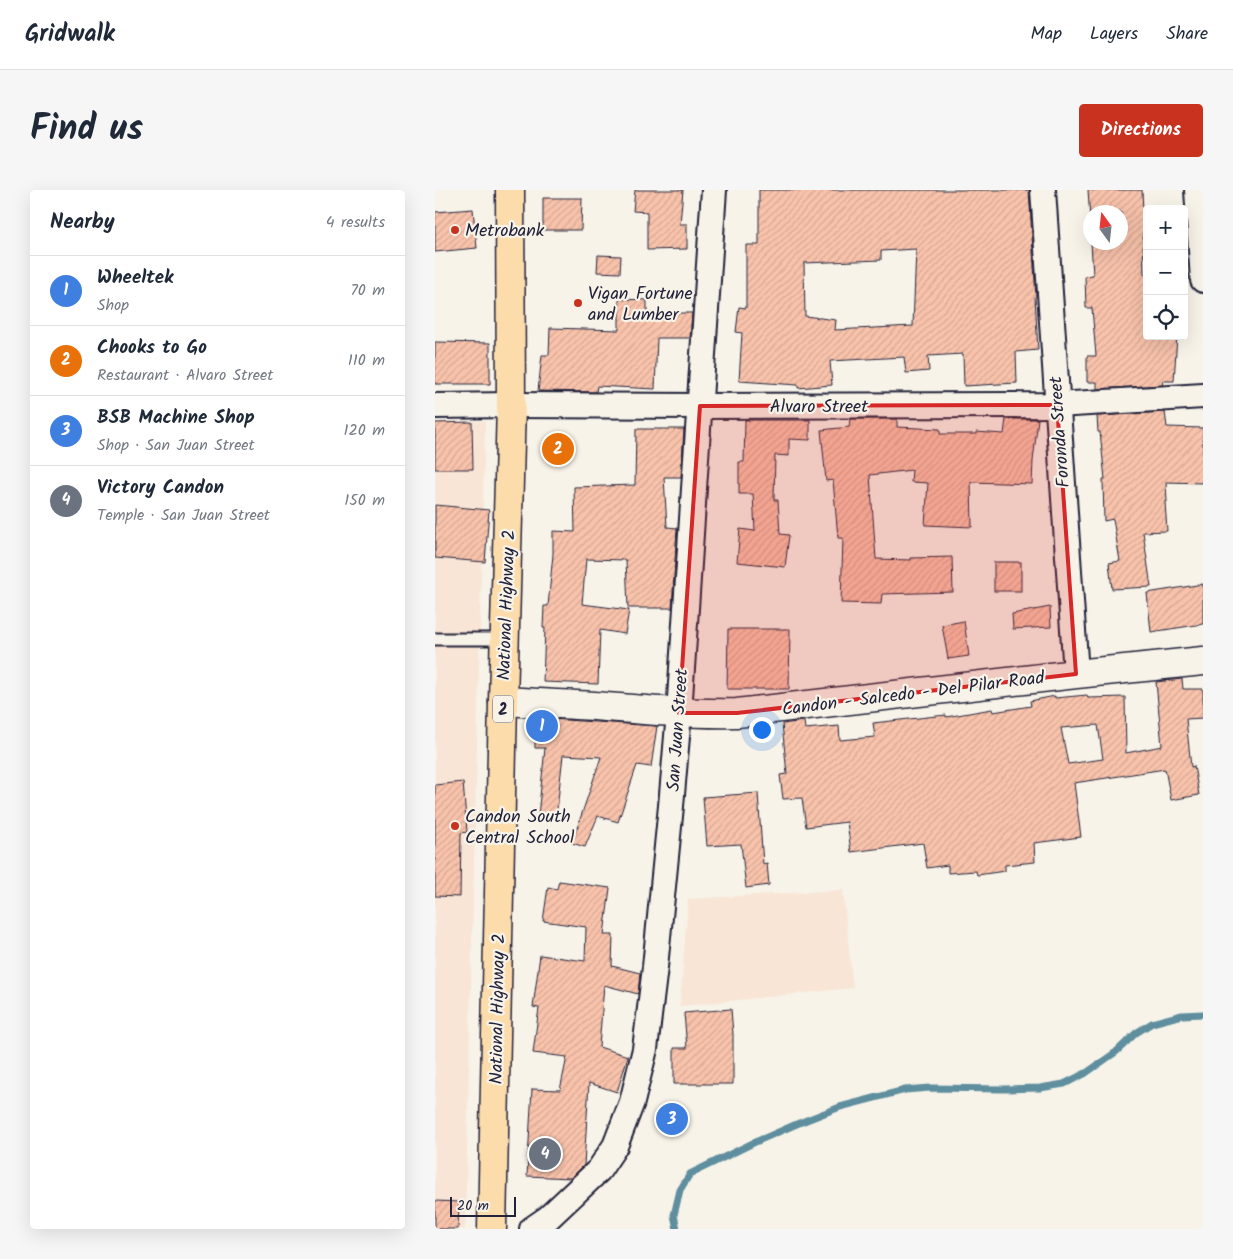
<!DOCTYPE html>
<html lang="en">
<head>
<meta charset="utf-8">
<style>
  body { margin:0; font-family:Kalam,sans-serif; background:#f6f6f7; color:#1f2937 }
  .controls { position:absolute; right:15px; top:15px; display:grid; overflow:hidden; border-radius:5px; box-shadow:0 5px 20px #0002 }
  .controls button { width:45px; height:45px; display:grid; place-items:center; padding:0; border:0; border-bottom:1px solid #e0e1e3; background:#fff; color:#1f2937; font:25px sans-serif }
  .compass { position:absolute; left:648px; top:15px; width:45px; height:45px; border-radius:50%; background:#fff; box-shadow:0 5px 20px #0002; rotate:345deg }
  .scale { position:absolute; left:15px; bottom:12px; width:66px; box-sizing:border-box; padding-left:5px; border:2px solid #22223b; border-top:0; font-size:14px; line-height:18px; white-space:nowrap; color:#22223b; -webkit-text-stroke:4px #f7f3e8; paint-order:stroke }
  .you { position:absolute; left:326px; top:539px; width:18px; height:18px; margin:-12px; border:4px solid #fff; border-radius:50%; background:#1a73e8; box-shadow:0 0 0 8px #1a73e833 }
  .badge { display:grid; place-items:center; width:32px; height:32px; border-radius:50%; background:#c8321e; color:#fff; font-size:16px; font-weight:700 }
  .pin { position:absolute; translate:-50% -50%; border:2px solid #fff; box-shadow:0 1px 5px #0006 }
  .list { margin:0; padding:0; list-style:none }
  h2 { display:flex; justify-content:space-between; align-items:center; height:65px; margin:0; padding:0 20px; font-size:21px }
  h2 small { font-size:16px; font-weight:400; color:#747a83 }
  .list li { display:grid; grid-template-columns:32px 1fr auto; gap:15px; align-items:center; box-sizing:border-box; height:70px; padding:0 20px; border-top:1px solid #e0e1e3 }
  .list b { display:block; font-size:19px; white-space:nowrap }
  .list p { margin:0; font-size:16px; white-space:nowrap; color:#747a83 }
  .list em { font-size:16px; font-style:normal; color:#747a83 }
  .icon { flex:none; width:28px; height:28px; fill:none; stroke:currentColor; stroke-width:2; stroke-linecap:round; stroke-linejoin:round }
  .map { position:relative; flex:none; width:768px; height:1039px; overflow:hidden; border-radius:5px }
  header { display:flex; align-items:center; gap:30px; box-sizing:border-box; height:70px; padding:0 25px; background:#fff; border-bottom:1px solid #e0e1e3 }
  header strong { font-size:24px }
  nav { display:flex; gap:28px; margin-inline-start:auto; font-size:18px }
  .intro { display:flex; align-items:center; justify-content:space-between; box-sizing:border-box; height:120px; padding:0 30px }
  h1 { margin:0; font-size:35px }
  .button { padding:12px 22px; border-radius:5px; background:#c8321e; color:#fff; font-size:18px; font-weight:700 }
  main { display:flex; gap:30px; padding:0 30px }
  aside { flex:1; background:#fff; border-radius:5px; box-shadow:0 5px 20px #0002 }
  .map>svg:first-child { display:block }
</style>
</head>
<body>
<header>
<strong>Gridwalk</strong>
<nav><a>Map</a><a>Layers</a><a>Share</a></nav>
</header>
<div class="intro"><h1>Find us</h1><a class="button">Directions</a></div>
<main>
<aside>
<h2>Nearby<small>4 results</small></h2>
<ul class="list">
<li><span class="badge" style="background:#3f7fe0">1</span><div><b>Wheeltek</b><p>Shop</p></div><em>70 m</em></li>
<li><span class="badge" style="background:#e8710a">2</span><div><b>Chooks to Go</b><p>Restaurant · Alvaro Street</p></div><em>110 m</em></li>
<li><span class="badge" style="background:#3f7fe0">3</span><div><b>BSB Machine Shop</b><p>Shop · San Juan Street</p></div><em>120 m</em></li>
<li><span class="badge" style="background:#6b7280">4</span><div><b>Victory Candon</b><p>Temple · San Juan Street</p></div><em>150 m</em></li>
</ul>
</aside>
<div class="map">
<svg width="768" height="1039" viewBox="0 0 768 1039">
  <defs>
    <pattern id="building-hatch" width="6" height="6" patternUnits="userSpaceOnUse" patternTransform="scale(1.25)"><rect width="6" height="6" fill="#f9c3ab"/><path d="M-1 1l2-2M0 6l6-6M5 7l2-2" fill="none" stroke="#d5a794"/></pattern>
  </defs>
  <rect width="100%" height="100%" fill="#f7f3e8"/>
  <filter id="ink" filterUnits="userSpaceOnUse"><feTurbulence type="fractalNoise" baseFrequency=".02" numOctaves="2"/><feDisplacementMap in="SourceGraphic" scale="10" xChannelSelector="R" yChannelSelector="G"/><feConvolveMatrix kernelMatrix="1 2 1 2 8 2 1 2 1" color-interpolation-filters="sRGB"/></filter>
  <g filter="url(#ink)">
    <g fill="#f8e5d6">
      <path d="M50,231L30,1039H0V232Z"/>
      <path d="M408,700L418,798L245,816L253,709Z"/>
    </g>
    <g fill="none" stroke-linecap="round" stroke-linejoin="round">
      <path stroke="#5e8e9f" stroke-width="7" d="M242,1039L239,1025L245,1000L255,984L318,953L364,933L405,917L470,900L495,898L569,899L605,898L629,894L651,883L681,862L701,843L717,833L747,825L768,824"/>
    </g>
    <g fill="url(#building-hatch)" stroke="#22223b" fill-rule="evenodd">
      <path d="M200,0H248L245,34H252V59L212,60V22L198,21Z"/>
      <path d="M324,0H594L601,107H600L603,160L581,162L582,193L529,196L528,164L493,166L494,181L471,183L469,167L395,171L397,195L363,198V195L304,191L307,143L301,142L304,117L311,118V55H324ZM481,59L478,136L400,140L401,130L370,126L369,73L446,70V61Z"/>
      <path d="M653,0H707L709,43H708L709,84H712V146H742L739,191H727L728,195L662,199V192H652V166H661L657,118H651L650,86L658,85L656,52H686V22H656V44Z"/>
      <path d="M108,8H147L146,40H108Z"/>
      <path d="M38,19L42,58L0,62V22Z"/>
      <path d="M163,65L186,66L185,83L162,82Z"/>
      <path d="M184,109L212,110V123H257L255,148H222L220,199L162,196L161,202L103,201L107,165H114L115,138L184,140Z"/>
      <path d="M0,152L55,153V194H0Z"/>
      <path d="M730,222L732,237L768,238V293L731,292L732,312H730L732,341L708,342L716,397L677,399L674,373L685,371L678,329L669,331L668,289H670L665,242H663L662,226Z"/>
      <path d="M415,229H462V237L505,239V244H541V242L569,244L571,229H603L598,271L597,294L536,292L537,337L490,335L493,293L476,292L477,280L435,285L441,369L476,370V368L517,367L518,402L447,404L446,414L406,413L408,348H403L398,290L391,291L386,240L414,237Z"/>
      <path d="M310,230H375V250L354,249V266L340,265L339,310H343L345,344L354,345L350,377L302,372L305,339L320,341L318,304H304V272H309Z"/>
      <path d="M37,232L38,279H0V233Z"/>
      <path d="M201,239H249L246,287H229L232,337L242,338L237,418H193L191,370L151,369L147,414L194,420L190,444L165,440L163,494L108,492L110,438H108L109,416H113L118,364V341L140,342L139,297L200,295Z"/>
      <path d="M0,315L54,320L50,372L0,368Z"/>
      <rect x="559" y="372" width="27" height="29"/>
      <path d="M768,394V434L716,442L712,403Z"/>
      <path d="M615,417L616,437L578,439L577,424Z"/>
      <path d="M529,431L534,466L513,469L507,435Z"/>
      <path d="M293,439H355L354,499H292Z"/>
      <path d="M747,489L748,499H768V528L751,529L756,577L759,576L764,605L736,610L730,579L639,593L646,647L599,653L600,672L570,675V681L542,685L541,681L513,683V675L492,678L488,653L416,662L412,632L371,637L367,608L348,609L345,585L352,584L347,534L369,531L370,539L404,536L405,550L440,547L438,533L511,525V527L557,519L558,522L596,516L595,511L620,506V508L652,505L653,508L690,507L691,563L727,556L721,492ZM663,535L668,569L633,574L626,538Z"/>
      <path d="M100,528L222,536L216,577L202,575L183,632L163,626L150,657L137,653L166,567L128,565L121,628L103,626L110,558H100Z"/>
      <path d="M28,592L32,642L26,643L25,707L0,706V595Z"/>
      <path d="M323,603L328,674L332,673L334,695L311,698L306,654L272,656L268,607Z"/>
      <path d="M124,691L175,698L169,745H178L177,776L205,783L203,804L169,795L164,857L193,866L182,902L154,893L149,975L136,988L92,986L97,899L125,900L132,867L98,863L104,818L98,817L105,765L150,771L151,737L108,731L113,697L122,699Z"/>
      <path d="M296,819L298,844V894H239V858H252L249,823Z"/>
      <path d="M0,1011L24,1012L23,1039H0Z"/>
    </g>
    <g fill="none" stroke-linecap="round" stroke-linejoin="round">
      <g stroke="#22223b" stroke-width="15">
        <path id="lane" d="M0,449H70"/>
      </g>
      <g stroke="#22223b" stroke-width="28">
        <g id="street">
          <path d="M608,0L641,484"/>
          <path d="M762,0L768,90"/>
          <path d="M0,216L76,215L265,216L622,215L768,206"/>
          <path d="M97,1039L113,1028L164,980L180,956L197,912L210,859L220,777L236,616L244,523L279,0"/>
        </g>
      </g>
      <g stroke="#22223b" stroke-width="31">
        <path id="secondary" d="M68,511C99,513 130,514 160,516C208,520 255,524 302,523L641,484L768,471"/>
      </g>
      <g stroke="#22223b" stroke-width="31">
        <path id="primary" d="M57,1039L68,511L76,215L75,0"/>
      </g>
      <use href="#lane" stroke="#f7f3e8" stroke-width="11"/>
      <use href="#street" stroke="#f7f3e8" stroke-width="24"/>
      <use href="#secondary" stroke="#f7f3e8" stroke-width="28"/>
      <use href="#primary" stroke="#fddcac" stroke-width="28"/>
    </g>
  </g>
  <path fill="#d62828" fill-opacity="0.2" stroke="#d62828" stroke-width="4" stroke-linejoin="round" d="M622,215L641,484L302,523H244L265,216Z"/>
  <g fill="#c8321e" stroke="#f7f3e8" stroke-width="2">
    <circle cx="20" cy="40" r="5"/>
    <circle cx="143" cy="113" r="5"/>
    <circle cx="20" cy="636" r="5"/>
  </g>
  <g text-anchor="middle" stroke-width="4.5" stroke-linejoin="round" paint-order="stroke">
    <rect fill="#f7f3e8" stroke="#62616f" stroke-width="1" x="58" y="505.5" width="20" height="27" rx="4"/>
    <g font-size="16" font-weight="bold" fill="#22223b">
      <text x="68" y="525">2</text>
    </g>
    <g font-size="18" fill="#22223b" stroke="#f7f3e8" text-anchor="start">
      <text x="30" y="46">Metrobank</text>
      <text x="153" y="109">Vigan Fortune<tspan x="153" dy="21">and Lumber</tspan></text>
      <text x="30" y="632">Candon South<tspan x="30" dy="21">Central School</tspan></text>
    </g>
    <g font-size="18" fill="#22223b" stroke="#f7f3e8">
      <text x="384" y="222">Alvaro Street</text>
      <text transform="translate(624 242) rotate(-94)" y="6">Foronda Street</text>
      <text transform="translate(71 415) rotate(-88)" y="6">National Highway 2</text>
      <text transform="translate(478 503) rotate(-7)" y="6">Candon - Salcedo - Del Pilar Road</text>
      <text transform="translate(242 540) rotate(-86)" y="6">San Juan Street</text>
      <text transform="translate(62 819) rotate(-89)" y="6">National Highway 2</text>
    </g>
  </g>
</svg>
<div class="controls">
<button>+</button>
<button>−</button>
<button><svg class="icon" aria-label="locate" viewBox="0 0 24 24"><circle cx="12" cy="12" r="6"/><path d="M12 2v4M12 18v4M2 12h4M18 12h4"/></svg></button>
</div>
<svg class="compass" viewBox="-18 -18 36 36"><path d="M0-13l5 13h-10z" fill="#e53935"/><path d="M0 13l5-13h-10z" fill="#747a83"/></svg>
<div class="scale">20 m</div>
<div class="you"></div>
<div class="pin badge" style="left:107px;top:536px;background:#3f7fe0">1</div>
<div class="pin badge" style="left:123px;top:259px;background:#e8710a">2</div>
<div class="pin badge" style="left:237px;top:929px;background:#3f7fe0">3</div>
<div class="pin badge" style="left:110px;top:964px;background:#6b7280">4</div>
</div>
</main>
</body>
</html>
